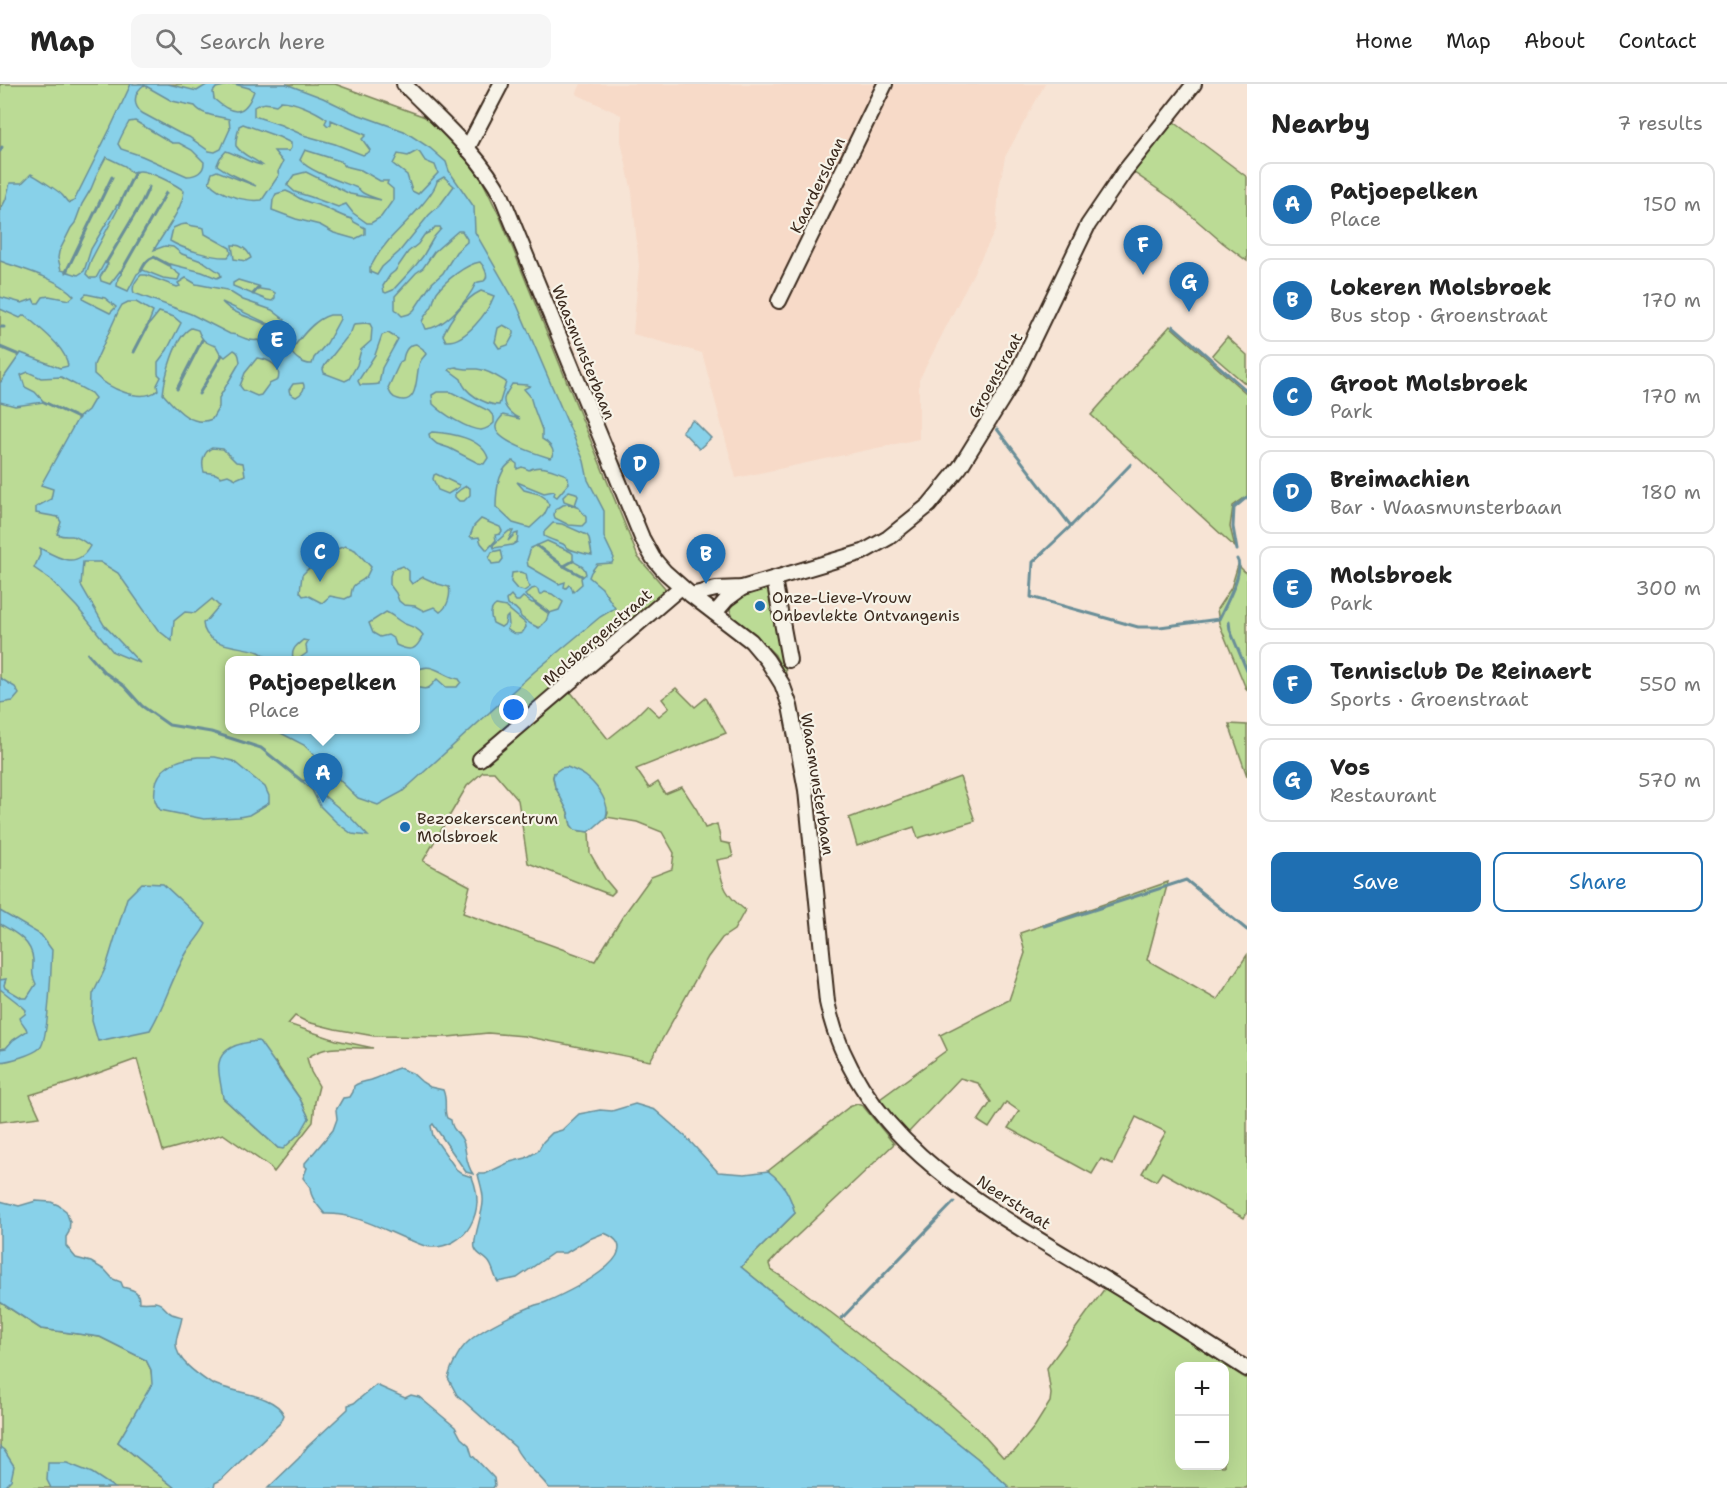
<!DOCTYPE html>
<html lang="en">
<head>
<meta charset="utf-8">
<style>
  body { margin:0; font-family:"Shantell Sans",sans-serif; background:#f6f6f6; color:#222 }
  .controls { position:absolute; right:18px; bottom:18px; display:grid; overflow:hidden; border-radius:12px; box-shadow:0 6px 24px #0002 }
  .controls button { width:54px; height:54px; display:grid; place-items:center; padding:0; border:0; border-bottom:2px solid #e0e0e0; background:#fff; color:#222; font:30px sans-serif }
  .you { position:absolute; left:514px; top:626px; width:21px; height:21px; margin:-15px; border:4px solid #fff; border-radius:50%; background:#1a73e8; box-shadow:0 0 0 9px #1a73e833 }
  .badge { display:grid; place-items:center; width:39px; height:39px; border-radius:50%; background:#1f6fb2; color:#fff; font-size:20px; font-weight:700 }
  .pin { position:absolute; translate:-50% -50px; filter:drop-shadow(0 2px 3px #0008) }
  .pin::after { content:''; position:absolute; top:32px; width:21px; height:18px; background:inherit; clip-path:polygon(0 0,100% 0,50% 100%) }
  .popup { position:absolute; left:225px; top:572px; width:195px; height:78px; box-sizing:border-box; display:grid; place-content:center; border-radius:12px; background:#fff; filter:drop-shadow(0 2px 4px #0005); font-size:20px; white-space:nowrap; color:#767676 }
  .popup b { font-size:22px; color:#222 }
  .popup::after { content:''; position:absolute; left:50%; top:100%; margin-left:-12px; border:12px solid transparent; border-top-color:#fff }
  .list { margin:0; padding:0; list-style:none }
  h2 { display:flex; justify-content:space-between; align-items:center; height:78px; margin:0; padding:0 24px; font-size:26px }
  h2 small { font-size:20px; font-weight:400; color:#767676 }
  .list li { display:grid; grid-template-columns:39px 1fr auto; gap:18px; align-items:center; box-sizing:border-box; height:84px; margin:0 12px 12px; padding:0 12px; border:2px solid #e0e0e0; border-radius:12px }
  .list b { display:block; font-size:22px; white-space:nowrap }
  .list p { margin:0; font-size:20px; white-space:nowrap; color:#767676 }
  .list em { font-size:20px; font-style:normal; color:#767676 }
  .actions { display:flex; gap:12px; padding:18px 24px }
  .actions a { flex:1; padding:14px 0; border:2px solid #1f6fb2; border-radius:12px; text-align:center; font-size:21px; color:#1f6fb2 }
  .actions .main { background:#1f6fb2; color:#fff }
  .icon { flex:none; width:33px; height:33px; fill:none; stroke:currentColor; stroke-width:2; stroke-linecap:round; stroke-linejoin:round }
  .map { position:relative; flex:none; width:1247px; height:1404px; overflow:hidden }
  header { display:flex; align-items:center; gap:36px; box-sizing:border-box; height:84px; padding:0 30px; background:#fff; border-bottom:2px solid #e0e0e0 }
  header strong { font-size:28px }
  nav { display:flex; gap:33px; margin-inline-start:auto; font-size:21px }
  .search { width:420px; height:54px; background:#f6f6f6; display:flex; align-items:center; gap:15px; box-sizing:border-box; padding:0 21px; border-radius:12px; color:#767676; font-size:22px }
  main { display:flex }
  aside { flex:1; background:#fff }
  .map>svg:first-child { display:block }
</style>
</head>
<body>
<header>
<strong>Map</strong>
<div class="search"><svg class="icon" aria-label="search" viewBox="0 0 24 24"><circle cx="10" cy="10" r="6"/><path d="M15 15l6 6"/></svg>Search here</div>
<nav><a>Home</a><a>Map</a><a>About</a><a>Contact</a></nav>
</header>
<main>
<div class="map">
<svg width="1247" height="1404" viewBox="0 0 1247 1404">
  <rect width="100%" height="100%" fill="#f7e4d5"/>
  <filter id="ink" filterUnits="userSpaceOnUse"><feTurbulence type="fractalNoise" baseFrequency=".0167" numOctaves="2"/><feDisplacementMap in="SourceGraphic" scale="12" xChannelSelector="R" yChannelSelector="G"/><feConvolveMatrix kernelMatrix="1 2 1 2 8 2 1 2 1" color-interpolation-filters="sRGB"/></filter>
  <g filter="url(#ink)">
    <path fill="#f7dac8" d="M581,0H1045L1005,73L999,105L996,145L919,296V355L736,394L702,269L633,250L639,182L632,108L621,57V31L576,10Z"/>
    <g fill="#bbdb95" stroke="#7b825a" stroke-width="1.5" fill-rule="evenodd">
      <path d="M0,0H335L428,34L469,78L482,96L500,133L638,473L665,504L672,520L570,607L608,655L633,635L647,621L659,632L669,624L662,615L676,604L695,623L706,614L726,649L636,685L649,704L658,698L665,710L682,703L697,726L705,744L717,740L721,758L730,760L733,773L717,776C723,801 723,809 745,826L734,846L722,854L708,873L650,977L524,952L488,949L448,953L374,952L335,945L307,938L295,932L288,940L336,956L373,964C347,965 328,959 307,974L311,988L319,1002L315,1018L313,1038L274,1088L270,1083L223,1050L163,1067L137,975L79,996L30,1011L40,1033L0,1038ZM230,576H416V646H230ZM483,688H494L518,716L528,779L611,811L615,807L605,795L590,769L589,748L575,746L571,741L568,728L559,710L555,703L553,693L554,689L608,728L606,733L637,738L662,748L674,769L672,785L651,793L623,832L595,877L463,829L470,802L423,777L467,702ZM275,978L300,1015L309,1034L278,1064L223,1014Z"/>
      <path d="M1174,38L1247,93V177L1223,159L1172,115L1133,88Z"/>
      <path d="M1170,242L1247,310V412L1233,422L1230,443L1235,463L1091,331Z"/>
      <path d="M1227,253L1247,271V301L1212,271Z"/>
      <path d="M1238,481L1247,490V607L1219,539L1217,525L1231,504Z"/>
      <path d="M769,503L785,577L786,593L775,571L752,548L733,533L730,526V520L736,514Z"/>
      <path d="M1229,640L1247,641V692Z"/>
      <path d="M960,693L975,737L918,754L914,743L857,762L849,734Z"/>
      <path d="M1168,798L1147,876L1217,916L1247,871V1128L1244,1134L1162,1088L1156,1097L1142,1089L1166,1048L1136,1033L1113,1080L1101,1075L1092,1090L1008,1044L1019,1027L1006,1018L989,1044L978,1037L991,1018L978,999L960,994L908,1049L897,1039L880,1015L947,966L940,951L1009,916L1025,869L1020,849Z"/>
      <path d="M857,1020L863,1022L894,1060L780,1168L769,1180L771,1186L795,1201L948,1318L977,1344L1003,1373L1014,1368L1035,1342L1050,1318L1051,1310L1047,1284L1105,1204L1247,1295V1404H1010L977,1374L884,1300L741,1183L795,1129L775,1093L768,1087L849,1023ZM1180,1282H1224V1382H1180Z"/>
      <path d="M0,1218L41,1245L100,1253L146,1276L151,1286L153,1300L118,1358L175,1404H0Z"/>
    </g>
    <g fill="#88d1e9" stroke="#698e98" stroke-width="1.5" fill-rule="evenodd">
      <path d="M131,0H168L197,7L208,0H232L216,4L213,8L214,15C233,32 245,32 254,7L249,4L234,0H286L323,14L354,29L404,47L430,64L446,78L449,87L474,123L475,148L517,221L584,377L588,396L604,427V453L614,474L612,479L597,480L591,488L589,493L602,504L615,524L600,533L534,588L402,708L378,721L358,714L304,661L275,646H416V603C428,607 430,604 437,595L446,603H457L461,598L459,595C443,593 432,576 416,587V576H270C267,574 263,570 259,568C241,561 204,564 203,539L207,536L219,522L212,515L195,529L185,528L174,537L172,557L158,546L118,489L100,478H83L81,501L104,541L140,579L113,568L77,523L50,495L34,484L40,471V464C58,474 77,486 90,462C85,458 79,453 72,452C65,452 64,453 57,450L61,438L58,433L36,429V423L51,415L53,405L41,401L78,334L88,326L95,314L91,309L61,293L41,294L28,288L21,291L25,303L35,308L44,318L15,322L0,318V299L21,269L60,284L68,282C66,263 40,245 27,233L24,231L20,234L0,225V213L22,219L33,215L35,219H39L43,213L49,212L69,216L74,212C56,193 24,186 0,177V127L6,115L10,99H22L31,90C34,91 60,108 62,111C65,114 66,117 69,119L74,117L110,45ZM144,1L172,17L195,22C203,32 217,32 229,35L230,45L221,65L215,68L209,67L189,53L179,49L142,29C132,21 134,8 144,1ZM281,17C294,17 316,27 327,35L325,39L328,42L331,40V36L366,51L362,55L370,66L369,68L363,71L335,60L303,51L281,41L254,32V23C261,18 267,19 276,21ZM135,37L172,59H179L192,66L204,78C204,88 196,92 187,92L142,72L121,65L118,60C121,52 125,45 129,38ZM243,40L279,53L291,59V64L289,67H274L283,78L278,88L279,91L262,116C246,118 220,111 209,98L212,89L217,87L256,102L229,89L217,81L220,74L226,67C239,71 249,79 262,81C253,74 243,72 236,62C235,55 238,50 239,42ZM305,66L340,77L345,82L361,86L380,97H388L387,100L393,105V116L381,133L371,139H367L353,129L346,120L338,123L311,113L295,108L287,101L294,91L306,88L350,110L381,116C375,114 368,112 363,109C358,106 361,105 355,103C340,97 310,88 300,76ZM417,67L420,69L425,77L435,81L438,89L418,110L412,107L407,91L393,80L398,70L408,72ZM106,73L125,82L131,88C134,88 137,87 140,87C150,87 177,101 184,107C182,127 163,149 154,166L165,162L173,163L182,170L204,178L220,189L221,192L217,194L202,188L170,180L171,184L180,191L178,196L163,194L143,186L137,190L128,207L117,202L118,194L122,189L120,187L110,200L101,197L100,193L108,180L105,178L96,194H90L86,190L91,176L120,121H117L91,165L84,187L78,191L61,186L58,174L59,168L71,144L75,139L82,120L91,105L98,88ZM444,93L454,102L440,121L429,131L399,168L382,183L377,191L370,188V184C375,174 382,164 389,156C400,144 435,111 437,97ZM286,107C292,109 294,111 299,114C307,119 317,120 326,124C334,128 343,133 352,135L354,138L365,144V150L355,155L334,149L320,141L296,135L272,126L273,116L276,110ZM186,140C193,143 198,142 204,144L205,150L230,164L231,169L228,173C212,174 183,165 170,157L173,144L180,141ZM435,143H440L441,145L434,153L423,172L416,181L393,206L386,209L384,208L383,202L390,191L395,187L408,168L418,160L424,151L432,147ZM458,147H462L467,155V158L456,168L443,189L432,199L414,226L409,230L402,232L395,225V212L416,189L423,184L434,168ZM232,161C241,160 248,166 251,174L246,177L234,175ZM480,178C484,182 490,193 484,197C484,197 477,198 476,199C468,216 445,244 425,245L422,238C424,231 429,228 432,222C434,217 434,213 437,208C445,197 466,180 480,178ZM141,191H146L177,203L180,202L178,199L186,194L196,200L227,206L243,216L272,226L285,236L284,238L293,245L288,249L222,218C237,236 272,234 282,255L286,256L287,260L279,266L269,267L267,265L268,259L266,258L261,261L258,256C248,259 240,250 230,250L191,230L134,209C131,202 136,196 141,191ZM238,196L258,202L260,205L272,207L275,209V214L272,217L267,216L233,202V199ZM481,207L494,212C488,228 465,259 446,257L443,251C450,235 464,215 481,207ZM86,210L105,214L116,223L110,229L84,216L83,213ZM128,218H136L153,228L147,243L159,228L174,233L181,239L167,266L158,278V290L161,293L157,301L158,306C141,320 108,304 94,290V281L118,228L122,221ZM330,231H339L340,235L327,259L314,274L312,280C305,281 294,274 291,267C300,254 314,235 330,231ZM366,239L370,240L372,244L371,257L361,266L357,281L349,295L345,297L324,289L323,285L325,281L351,248L354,240ZM503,241L514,247V250L508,261L499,264L495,258L498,244ZM191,244L198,246C202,257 206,259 216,262L220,269L225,273L234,266C239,268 239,272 240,278L219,314V323L212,335C191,344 176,324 163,310C165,292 175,252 191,244ZM388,249L398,255L382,284L379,300C374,301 365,301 360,301L358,297L375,271L382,251ZM416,260L423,265L426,270C424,273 421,275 420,278C415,289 420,322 398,315C392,314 390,309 388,304L400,278L403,276C404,268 407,261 416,260ZM257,274C269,275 282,282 278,296L269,300L261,311L257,312L243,306L240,302L245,289ZM456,283C464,286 469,285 477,285C488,286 498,293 506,298L499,321C485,321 464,309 461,295L449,286L451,284ZM303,299C306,304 302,310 296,313L290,310L289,306L293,300ZM512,300L527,301L530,302L524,305L530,312L533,322L542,346V355C548,358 555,365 553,372L550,374C537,370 497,357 496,344C495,339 500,335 503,331L520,335C513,332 503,324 504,315C505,310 510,304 512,300ZM437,308H451L489,327L494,333V339C490,343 487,345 481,346C468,346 442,329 433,320L432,311ZM432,348C451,349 482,354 488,374L484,380L478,379L449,364L437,360L430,354L429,350ZM212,364L223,365L236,378L243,379L245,391L236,395L228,391L221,393L216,390L204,388C201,379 203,368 212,364ZM513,377L517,380V385L522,383L529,386C539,379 555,387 566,391L568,394L569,399L557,413L554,411L555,408L554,407L544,409L517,398L524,406L539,410L545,414L549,421L544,431L530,444L513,439L496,423C496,407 498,385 513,377ZM436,390L459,401V403L448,410L438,406L433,395L434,391ZM466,402L470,404V411L464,417H459L455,413V410L461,405ZM569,407L576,409L578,412L575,421L564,417L563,413ZM568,420L579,424L586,433V438L582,442L569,441L555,434L554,431L555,426L563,421ZM481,435L500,443L502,447L500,450L495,451L496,456L487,466L481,459L479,453L472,454L470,452L474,442ZM553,439L562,440L587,451L589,454L592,471C588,471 571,466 567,464C566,463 565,461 563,460C557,457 550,456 544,452V448ZM509,447H513L508,457L515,450L518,449L517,458L512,461L494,464L493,461ZM547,457L571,468L573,470V477C578,481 585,481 586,490L581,494L582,500L573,508L571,502L569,501L566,504L564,503L565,498L559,500L528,482L527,476L531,464ZM345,462L355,466L371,483C370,485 367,492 366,493C359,501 352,496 351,512L345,515L330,512L322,519L307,511L303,512L300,508L302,491L321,472H330L335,466ZM501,466L503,475L500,479L492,480L489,474L492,468ZM403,482L409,487V496L412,500L423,493L438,500L449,503C451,511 448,523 440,528L434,523L424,527L415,522L404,521L399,517L396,509L390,501V492L392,486ZM520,488L526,490L528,501L530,503L524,507L517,505L511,498L512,489ZM536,504L538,506L539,510H542L545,508L552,510L563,518L559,526L549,529L546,537L539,544L531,540L521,533L519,528L515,524L507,521L506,516L511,511L516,517H519L523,513L532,519H535L532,515L527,513L525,511L532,505ZM496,521L506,523L525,539L526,543L522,549C516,551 512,550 507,545L509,541L508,532L506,534L505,540L501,543L493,539C490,532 490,525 496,521ZM386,528C393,531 398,537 405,540C413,543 418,544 423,551C416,567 411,568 396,561L394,555L388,551L380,553L373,549L369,539ZM303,556L308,557L306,561L307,569L297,576L293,575C291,565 296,562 303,556Z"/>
      <path d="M693,336L711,354L699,365L682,347Z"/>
      <path d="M0,594L15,603L19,610L13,617L0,619Z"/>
      <path d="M198,673H215L233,677L265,703L269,712V719L249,731L239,733L204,735L160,726C154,717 154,715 155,704C158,681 179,675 198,673Z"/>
      <path d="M567,683C575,686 583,689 589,695C598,703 611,721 606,733L589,748L575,746L571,741L568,728L559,710L555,703L553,693L554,689L561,684Z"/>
      <path d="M305,696L351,734L368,752L352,750L336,738L320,722L312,706L302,697Z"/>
      <path d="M142,799L163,800L206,840C201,851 193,858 187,868C172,893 165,921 150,946L98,957L92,937L93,910L106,883L127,814Z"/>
      <path d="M0,827L41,851L52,866C51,882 49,956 40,964C32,971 10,977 0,978V965L6,964L13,956L27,947C26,941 21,940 20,934L25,930L26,926L23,923L0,905V896L6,895L4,901L5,904L22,914H27L36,900C31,890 33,887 33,876C32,857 14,848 0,840Z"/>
      <path d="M259,957L300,1015L309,1034L301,1048L283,1065L278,1064L223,1014C222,1005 217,987 219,979C222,962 245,958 259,957Z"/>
      <path d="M399,984L412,989L422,998L430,1003L443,1006C448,1018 443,1025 447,1034L451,1036C452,1048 459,1047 463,1057C467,1068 465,1079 473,1090L466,1088L433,1040L431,1042L433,1052L456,1085L463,1090L472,1093C479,1111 479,1126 470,1142C463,1155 446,1164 431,1163C424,1163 416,1158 409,1156C382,1145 355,1129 325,1130C318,1122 310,1113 310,1103L303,1094L307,1084L305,1082V1079L333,1046L337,1035L336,1026L343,1014L350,1013L353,1008L354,1002C361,997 367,998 374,995C383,992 390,986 399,984Z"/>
      <path d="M635,1020L655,1026L686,1053L718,1088L745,1090L768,1087C784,1099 790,1111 795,1129L741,1183L884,1300L977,1374L1010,1404H549C539,1390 522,1379 515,1363L457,1311L448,1294C451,1282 459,1266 468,1258C483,1244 514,1230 533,1222C537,1220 542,1220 546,1218C564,1210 654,1169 604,1149L587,1156L566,1169H553L517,1194L498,1198C494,1192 493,1182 488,1177C484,1172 477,1171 475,1164C472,1157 483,1129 483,1118C484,1109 480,1100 478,1090H485L510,1078L526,1074L538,1067L543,1058L552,1049L562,1046L579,1030L600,1026L612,1027Z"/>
      <path d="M0,1117L19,1122L36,1117L51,1118L58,1121L66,1127L70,1138L69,1148L66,1153V1162L76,1174L91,1178L105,1186L113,1195L121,1198L123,1203C133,1206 139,1206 139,1218C145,1219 149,1218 155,1218C164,1219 165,1227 172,1230C175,1231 179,1232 182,1233C181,1242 176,1251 176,1260C176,1277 200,1292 213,1301L214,1300C233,1309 275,1310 284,1331L281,1338L221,1396L215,1399L214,1404H175L118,1358L152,1300L151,1286L146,1276L100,1253L41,1245L0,1218Z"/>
      <path d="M376,1301L405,1314L411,1311L419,1313L430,1322L455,1343L461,1354L469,1361L472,1371L494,1394L495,1401L493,1404H268L299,1374L307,1363L348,1325V1321L354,1319Z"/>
      <path d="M0,1363L4,1366L14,1382L11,1396L3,1404H0Z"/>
      <path d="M48,1379H67L92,1389L115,1404H51L47,1396Z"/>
    </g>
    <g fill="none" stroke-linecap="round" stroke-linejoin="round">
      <g stroke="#698e98" stroke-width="3">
        <path d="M0,67L2,63"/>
        <path d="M119,121L135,88"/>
        <path d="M106,179L141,120L149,103"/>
        <path d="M141,187C144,181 147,175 154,173L169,181"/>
        <path d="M66,188L112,93"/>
        <path d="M121,188L166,109"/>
        <path d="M253,210L259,203"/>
        <path d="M1173,242L1247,307"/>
        <path d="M0,243H4"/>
        <path d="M0,263L19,271"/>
        <path d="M134,268L147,243"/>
        <path d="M177,305L202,256"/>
        <path d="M199,310L222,271"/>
        <path d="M44,318L78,334"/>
        <path d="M997,345L1071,442"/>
        <path d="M1131,380L1071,442L1033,478L1031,513L1138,543H1160L1219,535C1225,522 1245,487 1237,475"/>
        <path d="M537,462L562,481L582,492"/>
        <path d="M1237,466L1233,443L1234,424L1247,413"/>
        <path d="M564,482L573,477"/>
        <path d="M535,519L549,529"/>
        <path d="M1229,538L1230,546L1247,587"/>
        <path d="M88,570L104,588L124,602L142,622L169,641L211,648L261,664L302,697"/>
        <path d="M1044,842L1186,796L1247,846"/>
        <path d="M842,1234L954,1118"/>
      </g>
      <g stroke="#3b2a1e" stroke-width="18">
        <g id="minor">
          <path d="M404,0C438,35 479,69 502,113L642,454L653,474L665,488L691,511L751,557L767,576L782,600L790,622L806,706L827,918C856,1057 990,1126 1101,1193C1150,1222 1198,1254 1247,1285"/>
          <path d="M467,65L501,0"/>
          <path d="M779,217L885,0"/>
          <path d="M774,495L789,576"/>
          <path d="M691,511L716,505L742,504L863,468L888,454L929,421L960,383L1012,299L1088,141L1124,88L1194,0"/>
          <path d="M715,529L727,515L742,504"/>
          <path d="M480,675L681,503"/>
        </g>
      </g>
      <use href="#minor" stroke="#f7f3e8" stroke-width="14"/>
    </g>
  </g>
  <g fill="#1f6fb2" stroke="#f7f3e8" stroke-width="2">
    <circle cx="760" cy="522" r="6"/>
    <circle cx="405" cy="743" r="6"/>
  </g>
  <g text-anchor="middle" stroke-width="4.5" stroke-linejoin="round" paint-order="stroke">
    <g font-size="16" fill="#3b2a1e" stroke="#f7f3e8">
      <text transform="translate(817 101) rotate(-64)" y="6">Kaarderslaan</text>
      <text transform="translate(584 268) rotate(68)" y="6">Waasmunsterbaan</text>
      <text transform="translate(995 291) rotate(-61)" y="6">Groenstraat</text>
      <text transform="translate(597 553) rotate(-41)" y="6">Molsbergenstraat</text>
      <text transform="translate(818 700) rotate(81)" y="6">Waasmunsterbaan</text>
      <text transform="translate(1014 1118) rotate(33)" y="6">Neerstraat</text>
    </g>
    <g font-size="16" fill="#3b2a1e" stroke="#f7f3e8" text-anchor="start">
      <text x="772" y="519">Onze-Lieve-Vrouw<tspan x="772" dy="18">Onbevlekte Ontvangenis</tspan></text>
      <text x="417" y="740">Bezoekerscentrum<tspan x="417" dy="18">Molsbroek</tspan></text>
    </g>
  </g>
</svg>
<div class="controls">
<button>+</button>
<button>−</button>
</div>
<div class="you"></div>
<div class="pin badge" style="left:323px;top:719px">A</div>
<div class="popup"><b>Patjoepelken</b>Place</div>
<div class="pin badge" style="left:706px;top:500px">B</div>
<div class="pin badge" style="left:320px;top:498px">C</div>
<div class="pin badge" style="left:640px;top:410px">D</div>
<div class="pin badge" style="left:277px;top:286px">E</div>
<div class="pin badge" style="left:1143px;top:191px">F</div>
<div class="pin badge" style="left:1189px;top:228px">G</div>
</div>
<aside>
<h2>Nearby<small>7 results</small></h2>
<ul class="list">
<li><span class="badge">A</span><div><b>Patjoepelken</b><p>Place</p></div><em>150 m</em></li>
<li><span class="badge">B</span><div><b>Lokeren Molsbroek</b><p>Bus stop · Groenstraat</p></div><em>170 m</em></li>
<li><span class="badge">C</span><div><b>Groot Molsbroek</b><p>Park</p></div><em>170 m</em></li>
<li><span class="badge">D</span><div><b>Breimachien</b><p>Bar · Waasmunsterbaan</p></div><em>180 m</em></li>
<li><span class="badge">E</span><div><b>Molsbroek</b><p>Park</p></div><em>300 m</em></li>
<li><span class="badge">F</span><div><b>Tennisclub De Reinaert</b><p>Sports · Groenstraat</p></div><em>550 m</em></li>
<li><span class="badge">G</span><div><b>Vos</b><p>Restaurant</p></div><em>570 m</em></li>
</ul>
<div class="actions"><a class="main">Save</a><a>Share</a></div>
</aside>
</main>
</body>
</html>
